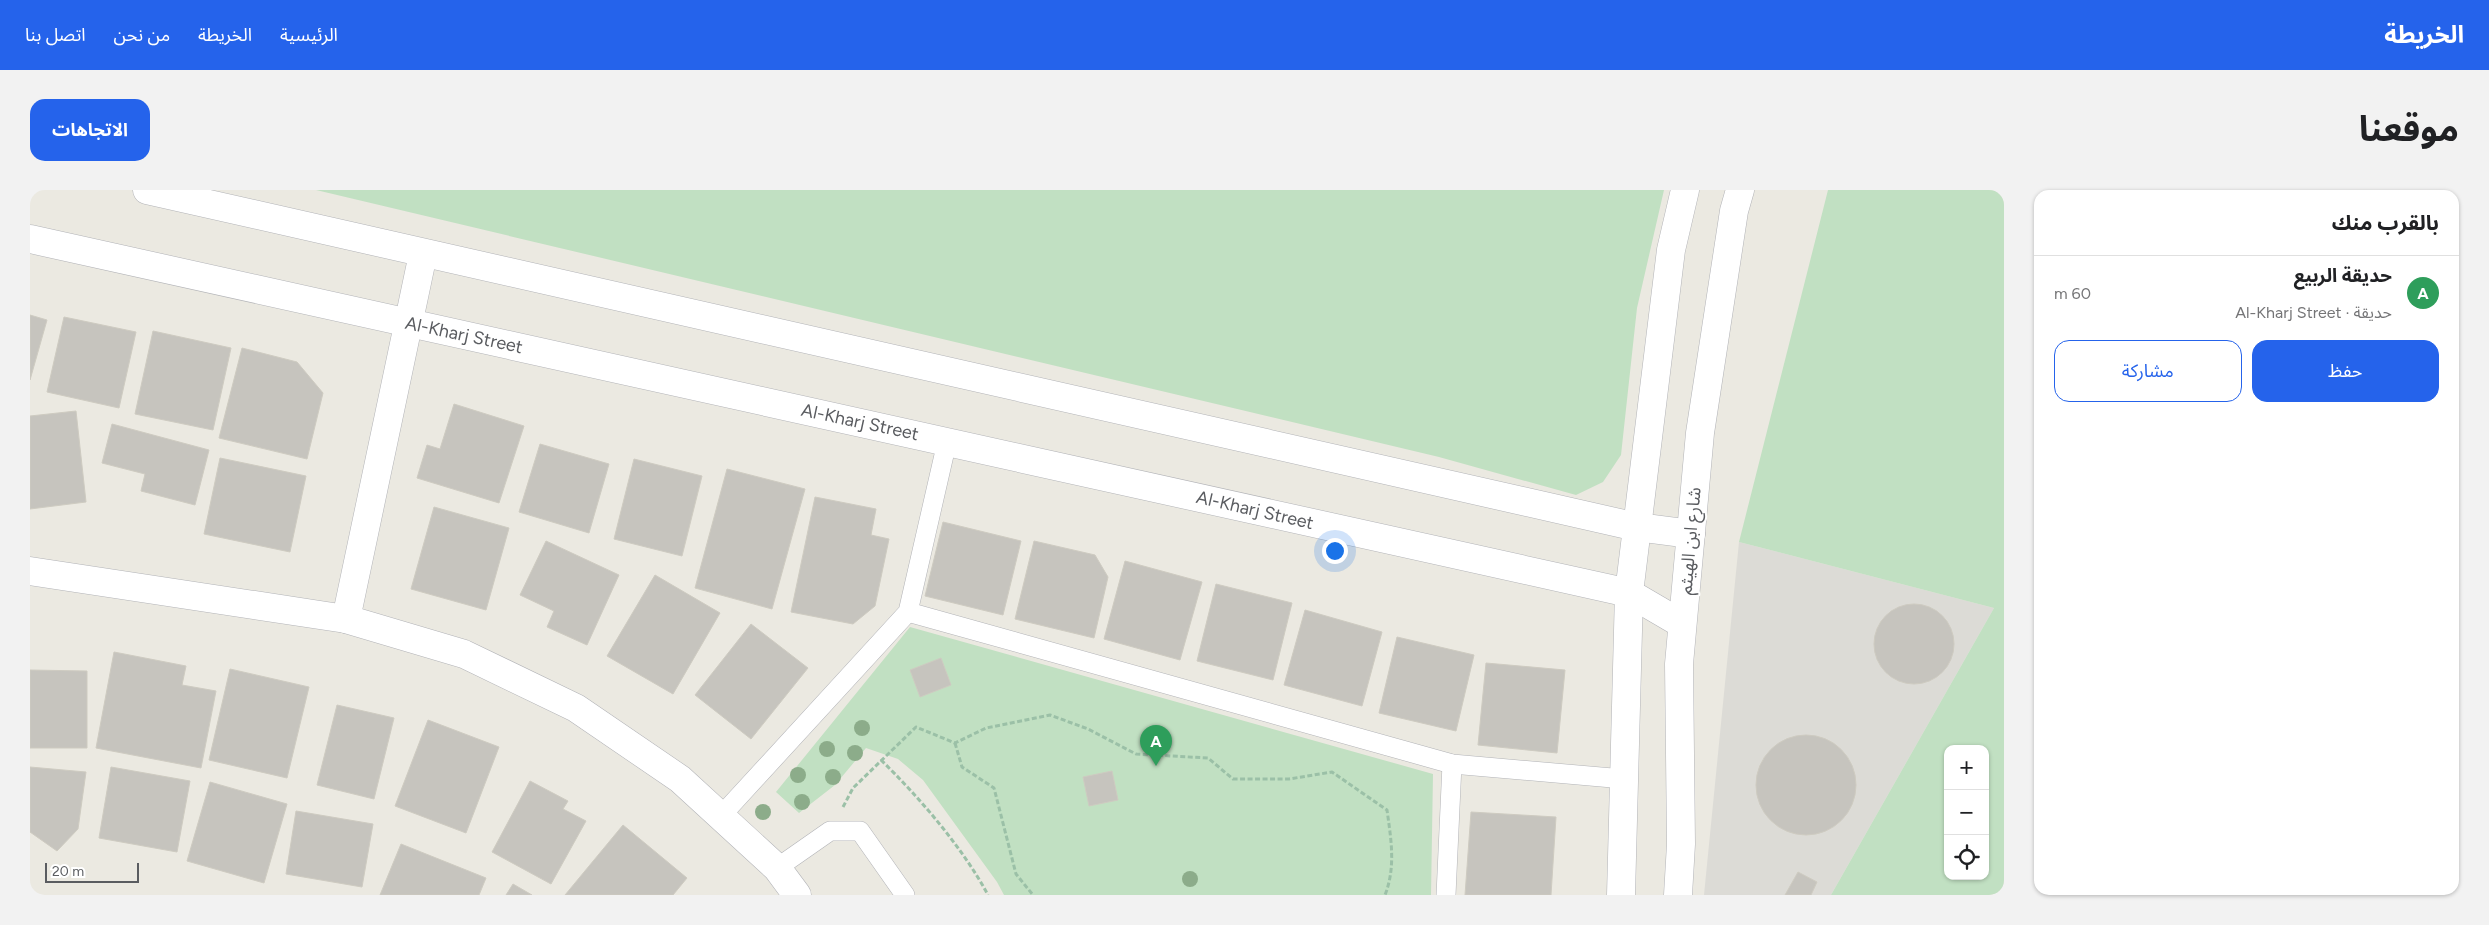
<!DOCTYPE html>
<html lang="ar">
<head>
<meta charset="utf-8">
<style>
  body { margin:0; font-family:Figtree,"Noto Sans Arabic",sans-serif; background:#f2f2f2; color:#202124; direction:rtl }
  .controls { position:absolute; right:15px; bottom:15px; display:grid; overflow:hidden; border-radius:10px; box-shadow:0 1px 4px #0004 }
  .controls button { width:45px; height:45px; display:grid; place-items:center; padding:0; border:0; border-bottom:1px solid #e0e0e0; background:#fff; color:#202124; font:25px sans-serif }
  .scale { position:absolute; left:15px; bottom:12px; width:94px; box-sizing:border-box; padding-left:5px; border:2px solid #5a5c60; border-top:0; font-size:14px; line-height:18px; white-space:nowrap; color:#5a5c60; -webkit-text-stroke:4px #fff; paint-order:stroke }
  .you { position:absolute; left:1304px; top:360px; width:18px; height:18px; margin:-12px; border:4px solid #fff; border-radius:50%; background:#1a73e8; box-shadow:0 0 0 8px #1a73e833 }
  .badge { display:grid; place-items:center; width:32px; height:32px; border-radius:50%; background:#2563eb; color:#fff; font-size:16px; font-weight:700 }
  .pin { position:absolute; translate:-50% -41px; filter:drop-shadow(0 1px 2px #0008) }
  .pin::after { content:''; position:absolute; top:26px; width:18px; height:15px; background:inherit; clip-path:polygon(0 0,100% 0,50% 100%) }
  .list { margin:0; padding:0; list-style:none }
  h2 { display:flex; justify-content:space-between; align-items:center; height:65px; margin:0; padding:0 20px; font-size:21px }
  h2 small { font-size:16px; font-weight:400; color:#757577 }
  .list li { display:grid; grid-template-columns:32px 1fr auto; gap:15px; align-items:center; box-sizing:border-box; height:70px; padding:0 20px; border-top:1px solid #e0e0e0 }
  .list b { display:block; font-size:19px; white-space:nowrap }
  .list p { margin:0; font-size:16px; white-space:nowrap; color:#757577 }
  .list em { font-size:16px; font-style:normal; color:#757577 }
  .actions { display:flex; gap:10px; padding:15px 20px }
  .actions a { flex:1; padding:11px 0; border:1px solid #2563eb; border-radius:15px; text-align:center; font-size:18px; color:#2563eb }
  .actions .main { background:#2563eb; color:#fff }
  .icon { flex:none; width:28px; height:28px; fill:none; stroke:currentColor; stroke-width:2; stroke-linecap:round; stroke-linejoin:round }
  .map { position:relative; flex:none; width:1974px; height:705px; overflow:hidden; direction:ltr; border-radius:15px }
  header { display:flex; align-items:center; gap:30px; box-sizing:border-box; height:70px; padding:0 25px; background:#2563eb; color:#fff }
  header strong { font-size:24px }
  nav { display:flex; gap:28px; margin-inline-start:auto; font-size:18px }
  .intro { display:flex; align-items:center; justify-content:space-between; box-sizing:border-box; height:120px; padding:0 30px }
  h1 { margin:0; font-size:35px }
  .button { padding:12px 22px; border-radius:15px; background:#2563eb; color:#fff; font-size:18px; font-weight:700 }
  main { display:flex; gap:30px; padding:0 30px }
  aside { flex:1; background:#fff; border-radius:15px; box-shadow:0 1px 4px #0004 }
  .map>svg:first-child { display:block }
</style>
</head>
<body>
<header>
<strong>الخريطة</strong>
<nav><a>الرئيسية</a><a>الخريطة</a><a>من نحن</a><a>اتصل بنا</a></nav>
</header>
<div class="intro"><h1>موقعنا</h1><a class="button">الاتجاهات</a></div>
<main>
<aside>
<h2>بالقرب منك<small></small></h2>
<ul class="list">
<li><span class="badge" style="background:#2e9e5b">A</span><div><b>حديقة الربيع</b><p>حديقة · Al-Kharj Street</p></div><em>60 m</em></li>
</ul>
<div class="actions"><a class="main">حفظ</a><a>مشاركة</a></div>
</aside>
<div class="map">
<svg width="1974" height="705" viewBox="0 0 1974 705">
  <rect width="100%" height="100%" fill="#ebe9e1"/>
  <path fill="#dcdbd6" d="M1709,352L1964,418L1801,705H1674Z"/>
  <g fill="#c1e0c2" fill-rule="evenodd">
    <path d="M286,0H1634L1607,118L1591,265L1573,292L1546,305L1409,267Z"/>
    <path d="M1798,0H1974V705H1801L1964,418L1709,352ZM1918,559H1955V686H1918Z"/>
    <path d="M880,437L1403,584L1401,705H974L967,692L893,590L868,569L836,558L805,595L769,623L746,602Z"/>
  </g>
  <g fill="#c6c4be" stroke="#cecbc1">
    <path d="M0,125L17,130L0,190Z"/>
    <path d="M34,127L106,142L89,218L17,202Z"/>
    <path d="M123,141L201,158L183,240L105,224Z"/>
    <path d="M212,158L267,172L293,203L277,269L189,248Z"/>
    <path d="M424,214L494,236L469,313L387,288L397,255L410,259Z"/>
    <path d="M46,221L56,312L0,319V226Z"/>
    <path d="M82,234L179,260L165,315L111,301L115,284L72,273Z"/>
    <path d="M510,254L579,274L559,343L489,322Z"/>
    <path d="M190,268L276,286L260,362L174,344Z"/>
    <path d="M604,269L672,286L652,366L584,349Z"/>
    <path d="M697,279L775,299L742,419L665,398Z"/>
    <path d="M785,307L846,319L841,345L859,349L845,416L823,434L761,422Z"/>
    <path d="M404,317L479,338L456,420L381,399Z"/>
    <path d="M913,332L991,351L973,425L895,406Z"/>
    <path d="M516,351L589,385L557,455L517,437L524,421L490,405Z"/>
    <path d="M1004,351L1065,365L1078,387L1064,448L985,429Z"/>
    <path d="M1095,371L1172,392L1150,470L1074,449Z"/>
    <path d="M625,385L690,423L643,504L577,466Z"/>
    <path d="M1186,394L1262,413L1243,490L1167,471Z"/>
    <circle cx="1884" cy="454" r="40"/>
    <path d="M1275,420L1352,442L1332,516L1254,495Z"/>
    <path d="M721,434L778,478L721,549L665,505Z"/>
    <path d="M1367,447L1444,465L1426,541L1349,523Z"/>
    <path d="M84,462L156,476L152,495L186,501L171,578L66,558Z"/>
    <path d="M911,468L921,495L890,507L880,480Z"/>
    <path d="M1456,473L1535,480L1527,563L1448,555Z"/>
    <path d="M200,479L279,497L257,588L179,570Z"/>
    <path d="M0,480L57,481V558H0Z"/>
    <path d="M307,515L364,528L344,609L287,595Z"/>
    <path d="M398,530L469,557L436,643L365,616Z"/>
    <circle cx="1776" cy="595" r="50"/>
    <path d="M0,577L56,582L48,639L27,661L0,642Z"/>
    <path d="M81,577L160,591L147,662L69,648Z"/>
    <path d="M1082,581L1088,610L1059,616L1053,587Z"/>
    <path d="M500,591L538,611L533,619L556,631L521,694L462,662Z"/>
    <path d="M180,592L257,614L234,693L157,671Z"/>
    <path d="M266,621L343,634L332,697L256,684Z"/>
    <path d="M1441,622L1526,627L1521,705H1435Z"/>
    <path d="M593,635L657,688L643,705H535Z"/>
    <path d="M371,654L456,688L449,705H350Z"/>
    <path d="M1768,682L1787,692L1781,705H1755Z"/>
    <path d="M483,694L502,705H476Z"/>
  </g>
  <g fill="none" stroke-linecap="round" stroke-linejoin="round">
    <g stroke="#b2b3b7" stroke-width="20">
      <g id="service">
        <path d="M878,422L1422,574L1594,589"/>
        <path d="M690,627L878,422L917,252"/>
        <path d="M747,678L800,641H830L875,705"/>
        <path d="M1416,705L1422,574"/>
      </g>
    </g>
    <g stroke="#b2b3b7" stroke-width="29">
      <g id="minor">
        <path d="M0,381L316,429L434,464L546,518L650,589L747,678L767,705"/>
        <path d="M316,429L393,64"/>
      </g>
    </g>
    <g stroke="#b2b3b7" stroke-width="29">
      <g id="tertiary">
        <path d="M117,0L1607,337L1661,344"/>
        <path d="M0,49L1599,403L1652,434"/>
        <path d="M1591,705L1599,403L1641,60L1655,0"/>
        <path d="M1648,705L1651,654L1649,474L1670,243L1704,21L1710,0"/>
      </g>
    </g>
    <g stroke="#9bc0a7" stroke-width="3" stroke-dasharray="5 2.5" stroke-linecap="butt">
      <path d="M925,553L932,577L964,598L986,684L1003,705"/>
      <path d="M851,570C889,607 933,658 958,705"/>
      <path d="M813,617L823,598L886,537L925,553L956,538L1020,525L1058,539L1106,564L1178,568L1203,589H1259L1302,582L1357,620C1361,649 1366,677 1355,705"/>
    </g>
    <use href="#service" stroke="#fff" stroke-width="19"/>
    <use href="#minor" stroke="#fff" stroke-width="28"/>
    <use href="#tertiary" stroke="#fff" stroke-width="28"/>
  </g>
  <g fill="#8cac8a">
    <circle cx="832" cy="538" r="8"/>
    <circle cx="797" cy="559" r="8"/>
    <circle cx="825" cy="563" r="8"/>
    <circle cx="768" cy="585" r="8"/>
    <circle cx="803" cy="587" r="8"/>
    <circle cx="772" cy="612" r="8"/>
    <circle cx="733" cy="622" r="8"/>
    <circle cx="1160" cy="689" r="8"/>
  </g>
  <g text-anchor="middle" stroke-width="4" stroke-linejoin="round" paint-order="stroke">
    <g font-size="18" fill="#5a5c60" stroke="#fff">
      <text transform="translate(434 145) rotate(12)" y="6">Al-Kharj Street</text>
      <text transform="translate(830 232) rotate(12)" y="6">Al-Kharj Street</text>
      <text transform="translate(1225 320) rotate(13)" y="6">Al-Kharj Street</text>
      <text transform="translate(1660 351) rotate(-85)" y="6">شارع ابن الهيثم</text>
    </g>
  </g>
</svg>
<div class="controls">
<button>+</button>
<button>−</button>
<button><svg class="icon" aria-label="locate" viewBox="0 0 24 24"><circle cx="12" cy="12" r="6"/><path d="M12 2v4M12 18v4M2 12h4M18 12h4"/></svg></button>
</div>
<div class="scale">20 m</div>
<div class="you"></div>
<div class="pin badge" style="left:1126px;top:576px;background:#2e9e5b">A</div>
</div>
</main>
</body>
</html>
